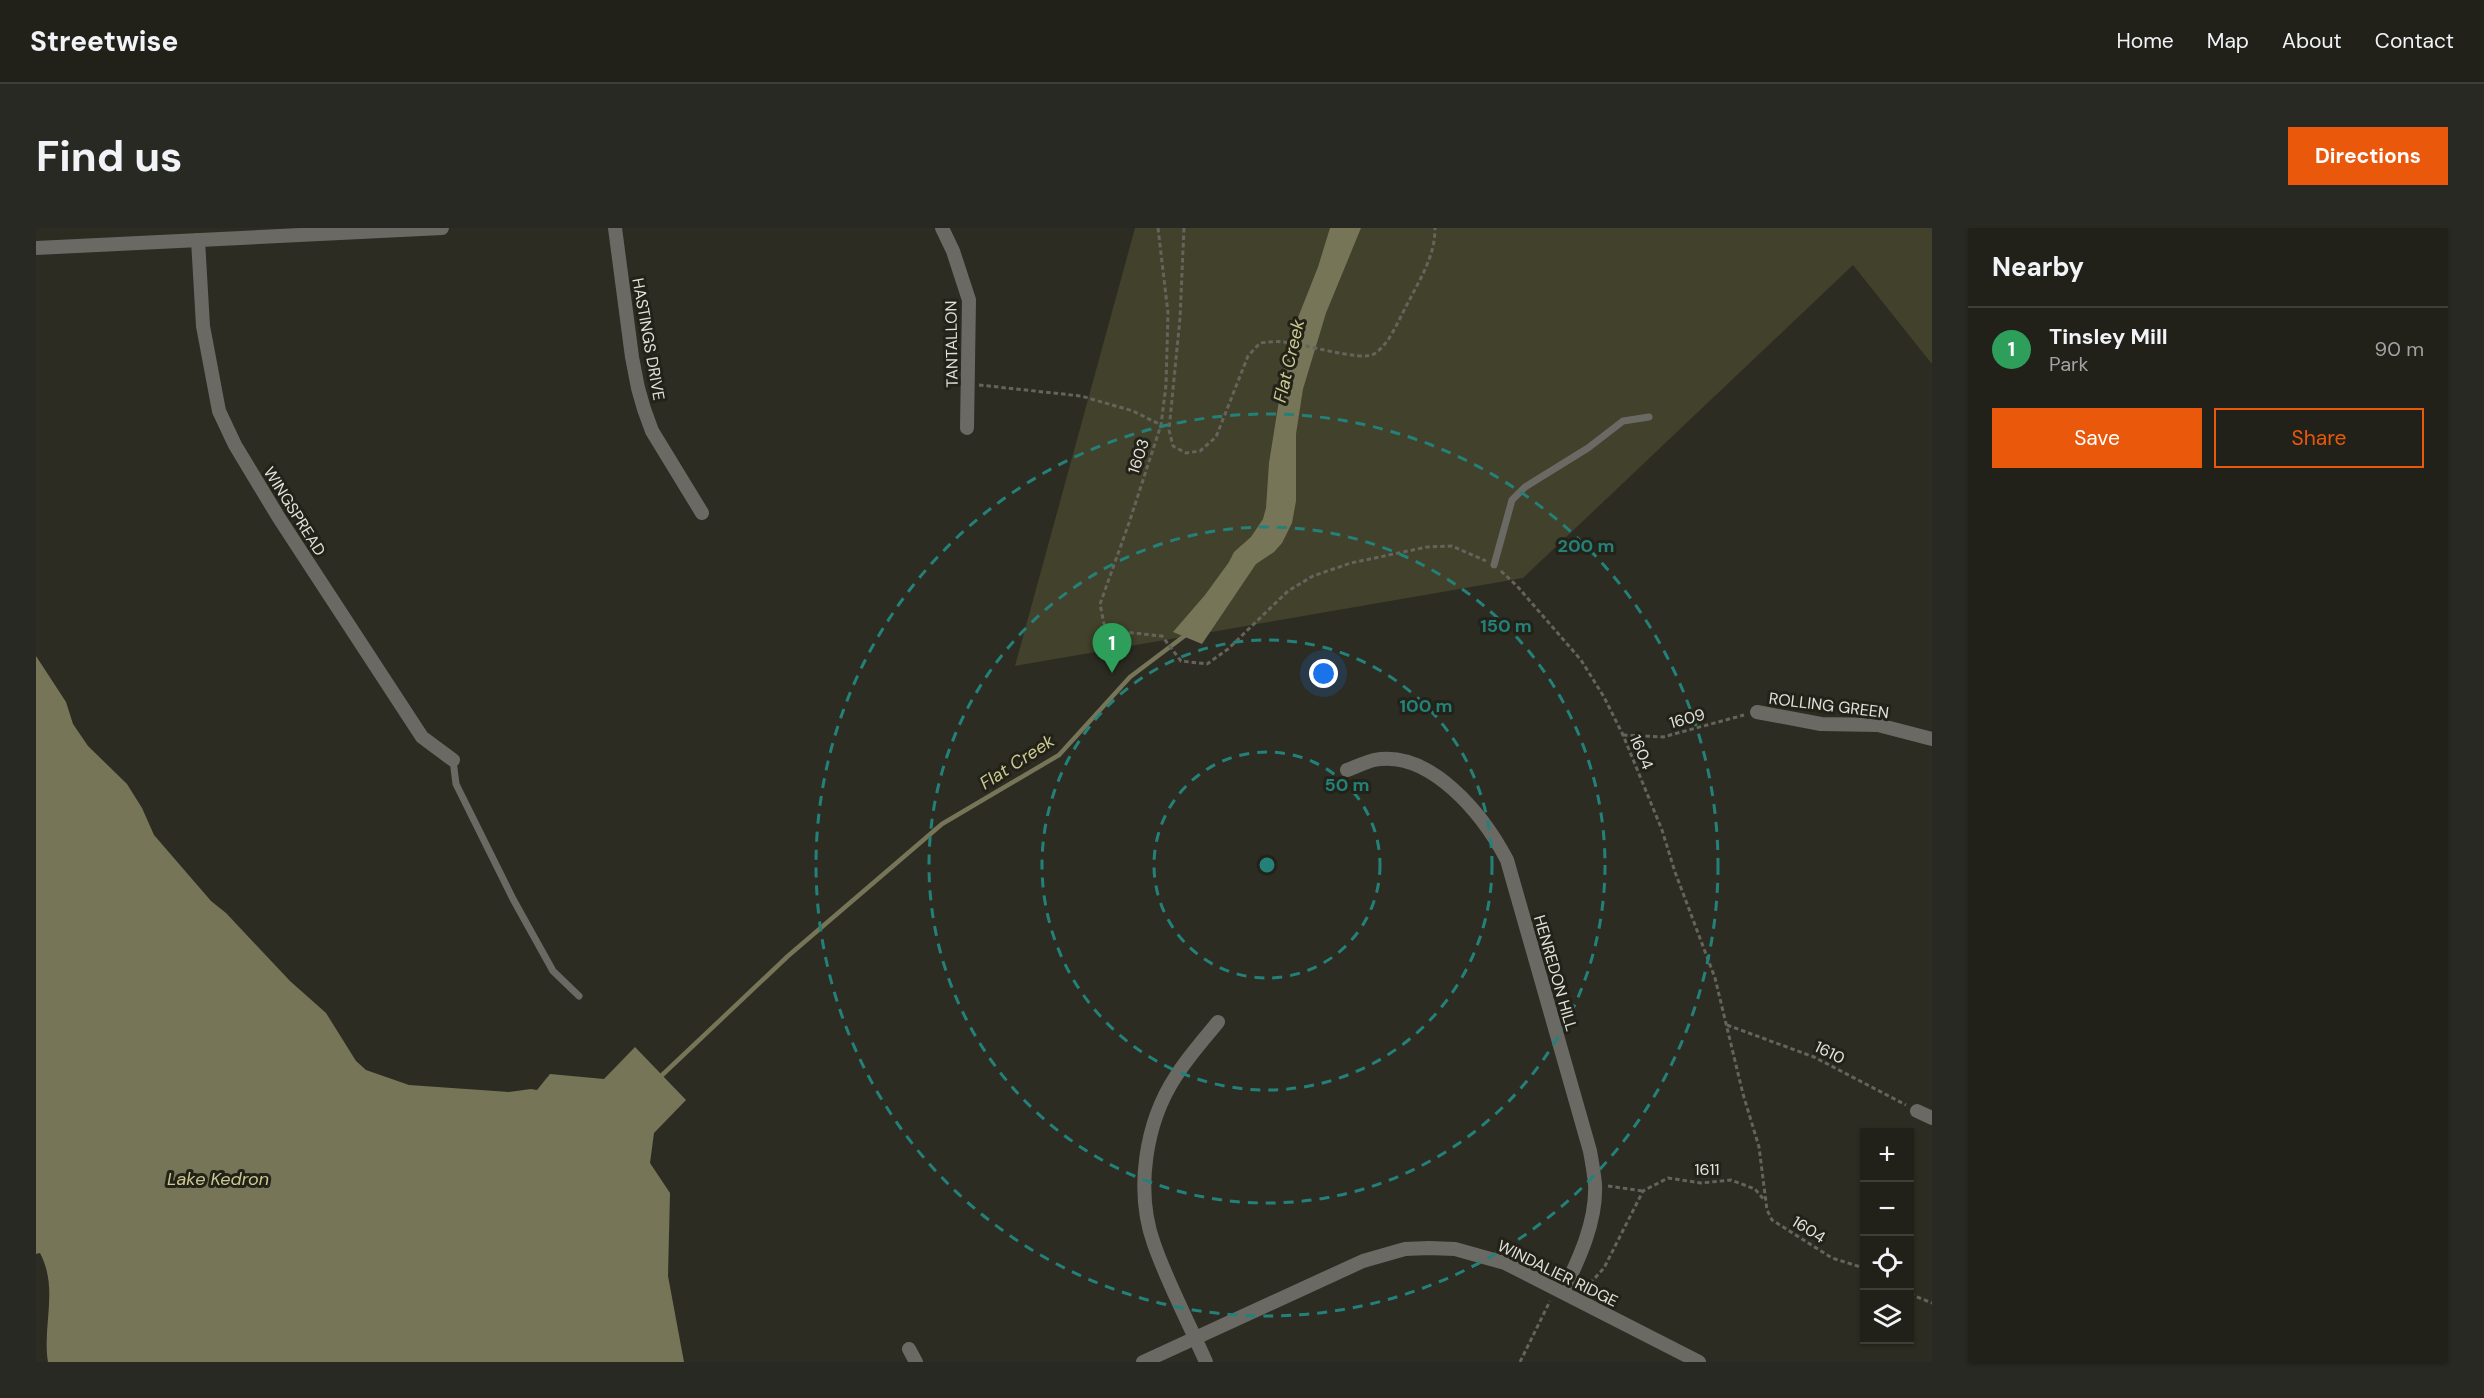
<!DOCTYPE html>
<html lang="en">
<head>
<meta charset="utf-8">
<style>
  body { margin:0; font-family:"DM Sans",sans-serif; background:#292923; color:#f1f3f6 }
  .controls { position:absolute; right:18px; bottom:18px; display:grid; overflow:hidden; border-radius:0px; box-shadow:0 2px 4px #0004 }
  .controls button { width:54px; height:54px; display:grid; place-items:center; padding:0; border:0; border-bottom:2px solid #3e3e39; background:#21211a; color:#f1f3f6; font:30px sans-serif }
  .you { position:absolute; left:1288px; top:446px; width:21px; height:21px; margin:-15px; border:4px solid #fff; border-radius:50%; background:#1a73e8; box-shadow:0 0 0 9px #1a73e833 }
  .badge { display:grid; place-items:center; width:39px; height:39px; border-radius:50%; background:#ea580c; color:#fff; font-size:20px; font-weight:700 }
  .pin { position:absolute; translate:-50% -50px; filter:drop-shadow(0 2px 3px #0008) }
  .pin::after { content:''; position:absolute; top:32px; width:21px; height:18px; background:inherit; clip-path:polygon(0 0,100% 0,50% 100%) }
  .list { margin:0; padding:0; list-style:none }
  h2 { display:flex; justify-content:space-between; align-items:center; height:78px; margin:0; padding:0 24px; font-size:26px }
  h2 small { font-size:20px; font-weight:400; color:#a2a3a2 }
  .list li { display:grid; grid-template-columns:39px 1fr auto; gap:18px; align-items:center; box-sizing:border-box; height:84px; padding:0 24px; border-top:2px solid #3e3e39 }
  .list b { display:block; font-size:22px; white-space:nowrap }
  .list p { margin:0; font-size:20px; white-space:nowrap; color:#a2a3a2 }
  .list em { font-size:20px; font-style:normal; color:#a2a3a2 }
  .actions { display:flex; gap:12px; padding:18px 24px }
  .actions a { flex:1; padding:14px 0; border:2px solid #ea580c; border-radius:0px; text-align:center; font-size:21px; color:#ea580c }
  .actions .main { background:#ea580c; color:#fff }
  .icon { flex:none; width:33px; height:33px; fill:none; stroke:currentColor; stroke-width:2; stroke-linecap:round; stroke-linejoin:round }
  .map { position:relative; flex:none; width:1896px; height:1134px; overflow:hidden; border-radius:0px }
  header { display:flex; align-items:center; gap:36px; box-sizing:border-box; height:84px; padding:0 30px; background:#21211a; border-bottom:2px solid #3e3e39 }
  header strong { font-size:28px }
  nav { display:flex; gap:33px; margin-inline-start:auto; font-size:21px }
  .intro { display:flex; align-items:center; justify-content:space-between; box-sizing:border-box; height:144px; padding:0 36px }
  h1 { margin:0; font-size:42px }
  .button { padding:15px 27px; border-radius:0px; background:#ea580c; color:#fff; font-size:21px; font-weight:700 }
  main { display:flex; gap:36px; padding:0 36px }
  aside { flex:1; background:#21211a; border-radius:0px; box-shadow:0 2px 4px #0004 }
  .map>svg:first-child { display:block }
</style>
</head>
<body>
<header>
<strong>Streetwise</strong>
<nav><a>Home</a><a>Map</a><a>About</a><a>Contact</a></nav>
</header>
<div class="intro"><h1>Find us</h1><a class="button">Directions</a></div>
<main>
<div class="map">
<svg width="1896" height="1134" viewBox="0 0 1896 1134">
  <rect width="100%" height="100%" fill="#2c2c22"/>
  <path fill="#42412b" d="M1099,0H1896V136L1817,37L1487,350L979,438Z"/>
  <g fill="#777558">
    <path d="M1294,0H1325L1290,85L1267,161L1260,206V273L1256,295L1246,315L1238,324L1220,336L1166,416L1137,404L1169,367L1193,334L1198,324L1215,309L1227,291L1230,280L1233,235L1249,135L1261,92L1282,39Z"/>
    <path d="M0,428L30,474L37,496L52,518L91,556L106,580L118,607L175,673L190,685L254,753L290,785L320,833L330,842L373,857L473,864L495,861L501,862L514,846L568,851L599,819L650,872L618,905L614,935L634,965L632,1048L648,1134H12C6,1097 23,1061 4,1025L0,1026Z"/>
  </g>
  <g fill="none" stroke-linecap="round" stroke-linejoin="round">
    <path stroke="#777558" stroke-width="4.5" d="M623,850L752,728L906,596L1023,527L1094,449L1151,406"/>
    <g stroke="#64645c" stroke-width="3" stroke-dasharray="4.5 3" stroke-linecap="butt">
      <path d="M1122,0L1132,85L1130,157L1125,197L1093,295L1064,376L1068,396L1078,403L1126,408L1145,433L1171,436L1192,421L1252,363L1277,348L1315,335L1391,319L1416,318L1450,333"/>
      <path d="M1148,0L1144,90L1133,202L1137,218L1150,225L1164,223L1180,209L1212,128L1224,115C1232,114 1240,113 1247,114C1266,115 1325,134 1338,126C1355,115 1363,90 1373,73C1385,49 1399,28 1399,0"/>
      <path d="M943,157L1045,168L1097,183L1125,197"/>
      <path d="M1465,343L1481,358L1545,432L1568,469L1587,507L1626,602L1639,644L1679,750L1707,866L1723,919L1731,982L1736,992L1796,1030L1828,1040"/>
      <path d="M1587,507L1627,509L1708,487"/>
      <path d="M1691,797L1778,829L1870,877"/>
      <path d="M1572,958L1607,963"/>
      <path d="M1549,1061L1568,1040L1607,963L1632,950L1665,955L1695,952L1719,961L1729,973"/>
      <path d="M1874,1066L1896,1075"/>
      <path d="M1484,1134L1514,1073"/>
    </g>
    <g stroke="#6a6964" stroke-width="7">
      <path d="M1458,337L1476,272L1489,259L1552,220L1587,193L1613,189"/>
      <path d="M417,532L420,556L477,671L517,743L543,768"/>
    </g>
    <g stroke="#6a6964" stroke-width="14">
      <path d="M579,0L596,129L602,160L608,181L616,203L666,285"/>
      <path d="M906,0L917,23L933,72L931,200"/>
      <path d="M162,12L167,98L183,183L199,217L243,290L386,509L417,532"/>
      <path d="M0,20L406,0"/>
      <path d="M1721,484L1785,496L1842,497L1896,511"/>
      <path d="M1311,542C1320,539 1329,534 1338,532C1395,521 1448,588 1471,632L1554,923C1556,934 1558,945 1559,956C1561,993 1543,1031 1527,1064"/>
      <path d="M1881,883L1896,890"/>
      <path d="M873,1121L880,1134"/>
      <path d="M1107,1134L1327,1033L1369,1021L1393,1020L1419,1021L1469,1035L1663,1134"/>
      <path d="M1170,1134C1153,1095 1132,1056 1118,1016C1099,963 1109,895 1140,848C1152,829 1168,811 1182,794"/>
    </g>
  </g>
  <g fill="none" stroke="#248179" stroke-width="3" stroke-dasharray="10 8">
    <circle cx="1231" cy="637" r="113"/>
    <circle cx="1231" cy="637" r="225"/>
    <circle cx="1231" cy="637" r="338"/>
    <circle cx="1231" cy="637" r="451"/>
  </g>
  <g text-anchor="middle" stroke-width="6" stroke-linejoin="round" paint-order="stroke">
    <g font-size="16" fill="#e2e2dc" stroke="#232218">
      <text transform="translate(613 111) rotate(80)" y="6">HASTINGS DRIVE</text>
      <text transform="translate(915 116) rotate(-91)" y="6">TANTALLON</text>
      <text transform="translate(1102 228) rotate(-72)" y="6">1603</text>
      <text transform="translate(259 283) rotate(58)" y="6">WINGSPREAD</text>
      <text transform="translate(1793 477) rotate(7)" y="6">ROLLING GREEN</text>
      <text transform="translate(1651 490) rotate(-15)" y="6">1609</text>
      <text transform="translate(1606 524) rotate(67)" y="6">1604</text>
      <text transform="translate(1520 745) rotate(74)" y="6">HENREDON HILL</text>
      <text transform="translate(1794 824) rotate(26)" y="6">1610</text>
      <text x="1671" y="947">1611</text>
      <text transform="translate(1773 1001) rotate(32)" y="6">1604</text>
      <text transform="translate(1522 1045) rotate(26)" y="6">WINDALIER RIDGE</text>
    </g>
    <g font-size="18" font-style="italic" fill="#cdc992" stroke="#232218">
      <text transform="translate(1253 133) rotate(-77)" y="6">Flat Creek</text>
      <text transform="translate(981 534) rotate(-33)" y="6">Flat Creek</text>
      <text x="182" y="957">Lake Kedron</text>
    </g>
  </g>
  <circle cx="1231" cy="637" r="9" fill="#248179" stroke="#232218" stroke-width="3"/>
  <g font-size="18" text-anchor="middle" font-weight="bold" fill="#248179" stroke="#232218" stroke-width="6" stroke-linejoin="round" paint-order="stroke">
    <text x="1550" y="324">200 m</text>
    <text x="1470" y="404">150 m</text>
    <text x="1390" y="484">100 m</text>
    <text x="1311" y="563">50 m</text>
  </g>
</svg>
<div class="controls">
<button>+</button>
<button>−</button>
<button><svg class="icon" aria-label="locate" viewBox="0 0 24 24"><circle cx="12" cy="12" r="6"/><path d="M12 2v4M12 18v4M2 12h4M18 12h4"/></svg></button>
<button><svg class="icon" aria-label="layers" viewBox="0 0 24 24"><path d="M12 4l9 5-9 5-9-5zM3 14l9 5 9-5"/></svg></button>
</div>
<div class="you"></div>
<div class="pin badge" style="left:1076px;top:445px;background:#2e9e5b">1</div>
</div>
<aside>
<h2>Nearby<small></small></h2>
<ul class="list">
<li><span class="badge" style="background:#2e9e5b">1</span><div><b>Tinsley Mill</b><p>Park</p></div><em>90 m</em></li>
</ul>
<div class="actions"><a class="main">Save</a><a>Share</a></div>
</aside>
</main>
</body>
</html>
